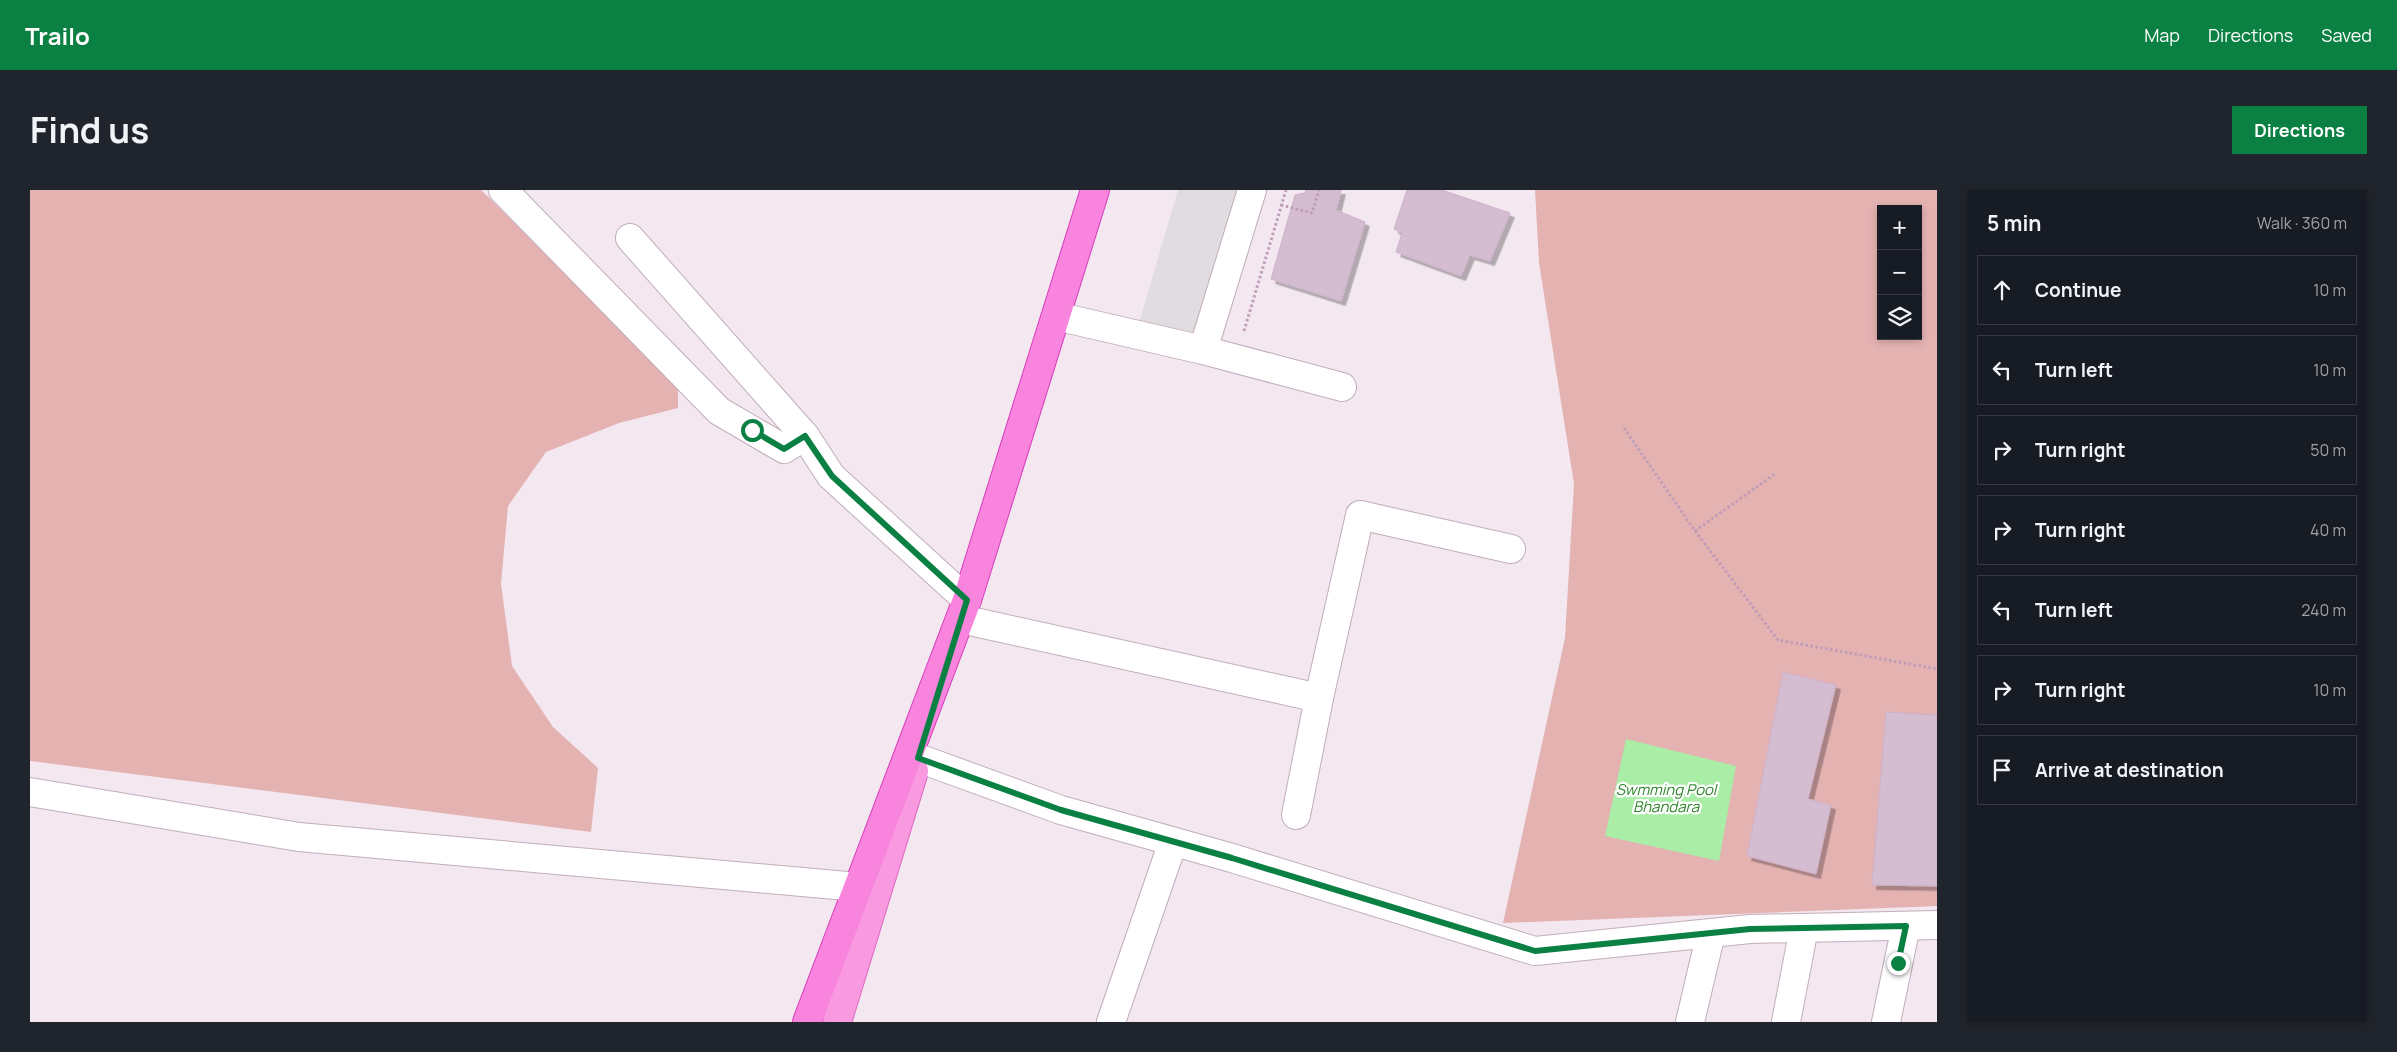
<!DOCTYPE html>
<html lang="en">
<head>
<meta charset="utf-8">
<style>
  body { margin:0; font-family:Manrope,sans-serif; background:#20242c; color:#f1f3f6 }
  .controls { position:absolute; right:15px; top:15px; display:grid; overflow:hidden; border-radius:0px; box-shadow:0 2px 8px #0003 }
  .controls button { width:45px; height:45px; display:grid; place-items:center; padding:0; border:0; border-bottom:1px solid #363941; background:#171b24; color:#f1f3f6; font:25px sans-serif }
  .stop { position:absolute; width:15px; height:15px; margin:-11px; border:4px solid #0b8043; border-radius:50%; background:#fff }
  .stop.end { background:#0b8043; border-color:#fff; box-shadow:0 1px 5px #0008 }
  .list { margin:0; padding:0; list-style:none }
  h2 { display:flex; justify-content:space-between; align-items:center; height:65px; margin:0; padding:0 20px; font-size:21px }
  h2 small { font-size:16px; font-weight:400; color:#9ea1a6 }
  .list li { display:grid; grid-template-columns:32px 1fr auto; gap:15px; align-items:center; box-sizing:border-box; height:70px; margin:0 10px 10px; padding:0 10px; border:1px solid #363941; border-radius:0px }
  .list b { display:block; font-size:19px; white-space:nowrap }
  .list em { font-size:16px; font-style:normal; color:#9ea1a6 }
  .icon { flex:none; width:28px; height:28px; fill:none; stroke:currentColor; stroke-width:2; stroke-linecap:round; stroke-linejoin:round }
  .map { position:relative; flex:none; width:1907px; height:832px; overflow:hidden; border-radius:0px }
  header { display:flex; align-items:center; gap:30px; box-sizing:border-box; height:70px; padding:0 25px; background:#0b8043; color:#fff }
  header strong { font-size:24px }
  nav { display:flex; gap:28px; margin-inline-start:auto; font-size:18px }
  .intro { display:flex; align-items:center; justify-content:space-between; box-sizing:border-box; height:120px; padding:0 30px }
  h1 { margin:0; font-size:35px }
  .button { padding:12px 22px; border-radius:0px; background:#0b8043; color:#fff; font-size:18px; font-weight:700 }
  main { display:flex; gap:30px; padding:0 30px }
  aside { flex:1; background:#171b24; border-radius:0px; box-shadow:0 2px 8px #0003 }
  .map>svg:first-child { display:block }
</style>
</head>
<body>
<header>
<strong>Trailo</strong>
<nav><a>Map</a><a>Directions</a><a>Saved</a></nav>
</header>
<div class="intro"><h1>Find us</h1><a class="button">Directions</a></div>
<main>
<div class="map">
<svg width="1907" height="832" viewBox="0 0 1907 832">
  <defs>
    <filter id="shadow"><feDropShadow dx="4.5" dy="4.5" stdDeviation="0" flood-color="#0004"/></filter>
  </defs>
  <rect width="100%" height="100%" fill="#f3e7f0"/>
  <g fill="#e5b2b2" fill-rule="evenodd">
    <path d="M0,0H451L648,194V218L589,233L516,262L478,316L471,394L482,476L523,537L568,578L561,642L0,571Z"/>
    <path d="M1505,0H1907V716L1473,733L1535,448L1544,294L1509,73ZM1851,19H1888V146H1851Z"/>
  </g>
  <path fill="#e1dce0" d="M1148,0H1216L1169,154L1108,137Z"/>
  <path fill="#a9eda6" d="M1596,549L1706,576L1689,671L1575,646Z"/>
  <g fill="#d4bdd0" stroke="#ceb1c9" filter="url(#shadow)">
    <path d="M1276,0H1311L1306,20L1335,32L1311,111L1241,89L1265,5L1275,3Z"/>
    <path d="M1377,0H1412L1480,23L1460,71L1440,65L1431,86L1366,62L1372,43L1364,39Z"/>
    <path d="M1753,482L1806,495L1778,609L1801,615L1786,684L1717,666Z"/>
    <path d="M1856,522L1907,525V696L1842,695Z"/>
  </g>
  <g fill="none" stroke-linecap="round" stroke-linejoin="round">
    <g stroke="#c1adbc" stroke-width="30">
      <g id="minor">
        <path d="M473,0L689,221L754,259L775,246"/>
        <path d="M600,48L775,246L801,286L937,410"/>
        <path d="M1026,126L1173,160L1222,0"/>
        <path d="M1173,160L1312,197"/>
        <path d="M931,429L1289,508"/>
        <path d="M888,568L1031,620L1202,668L1505,761L1720,739L1907,735"/>
        <path d="M0,602L269,647L828,697"/>
        <path d="M1266,625L1289,508L1330,325L1481,359"/>
        <path d="M1081,832L1143,652"/>
        <path d="M1660,832L1681,743"/>
        <path d="M1756,832L1774,738"/>
        <path d="M1856,832L1876,736"/>
      </g>
    </g>
    <g stroke="#de6ac1" stroke-width="30">
      <path id="primary" d="M807,832L884,581"/>
    </g>
    <g stroke="#d63ebb" stroke-width="30">
      <path id="trunk" d="M777,832L937,410L1065,0"/>
    </g>
    <g stroke="#bf9cb8" stroke-width="3" stroke-dasharray="2.5 2.5" stroke-linecap="butt">
      <path d="M1251,15L1282,23L1289,0"/>
      <path d="M1214,141L1256,0"/>
      <path d="M1594,238L1665,341L1748,450L1907,479"/>
      <path d="M1665,341L1746,283"/>
    </g>
    <use href="#minor" stroke="#fff" stroke-width="28"/>
    <use href="#primary" stroke="#f999e0" stroke-width="28"/>
    <use href="#trunk" stroke="#f884dd" stroke-width="28"/>
  </g>
  <g fill="none" stroke-linecap="round" stroke-linejoin="round">
    <path stroke="#0b8043" stroke-width="6" d="M722,240L754,259L775,246L802,286L937,410L888,568L1031,620L1202,668L1505,761L1720,739L1876,736L1868,773"/>
  </g>
  <g text-anchor="middle" stroke-width="4.5" stroke-linejoin="round" paint-order="stroke">
    <g font-size="15" font-style="italic" fill="#2e852b" stroke="#fff">
      <text x="1636" y="605">Swmming Pool<tspan x="1636" dy="17">Bhandara</tspan></text>
    </g>
  </g>
</svg>
<div class="controls">
<button>+</button>
<button>−</button>
<button><svg class="icon" aria-label="layers" viewBox="0 0 24 24"><path d="M12 4l9 5-9 5-9-5zM3 14l9 5 9-5"/></svg></button>
</div>
<div class="stop" style="left:722px;top:240px"></div>
<div class="stop end" style="left:1868px;top:773px"></div>
</div>
<aside>
<h2>5 min<small>Walk · 360 m</small></h2>
<ul class="list">
<li><svg class="icon" aria-label="ahead" viewBox="0 0 24 24"><path d="M12 20V5M6 11l6-6 6 6"/></svg><div><b>Continue</b></div><em>10 m</em></li>
<li><svg class="icon" aria-label="left" viewBox="0 0 24 24"><path d="M17 20v-9H6M10 6l-5 5 5 5"/></svg><div><b>Turn left</b></div><em>10 m</em></li>
<li><svg class="icon" aria-label="right" viewBox="0 0 24 24"><path d="M7 20v-9h11M14 6l5 5-5 5"/></svg><div><b>Turn right</b></div><em>50 m</em></li>
<li><svg class="icon" aria-label="right" viewBox="0 0 24 24"><path d="M7 20v-9h11M14 6l5 5-5 5"/></svg><div><b>Turn right</b></div><em>40 m</em></li>
<li><svg class="icon" aria-label="left" viewBox="0 0 24 24"><path d="M17 20v-9H6M10 6l-5 5 5 5"/></svg><div><b>Turn left</b></div><em>240 m</em></li>
<li><svg class="icon" aria-label="right" viewBox="0 0 24 24"><path d="M7 20v-9h11M14 6l5 5-5 5"/></svg><div><b>Turn right</b></div><em>10 m</em></li>
<li><svg class="icon" aria-label="arrive" viewBox="0 0 24 24"><path d="M6 21V4h12l-3 4 3 4H6"/></svg><div><b>Arrive at destination</b></div></li>
</ul>
</aside>
</main>
</body>
</html>
